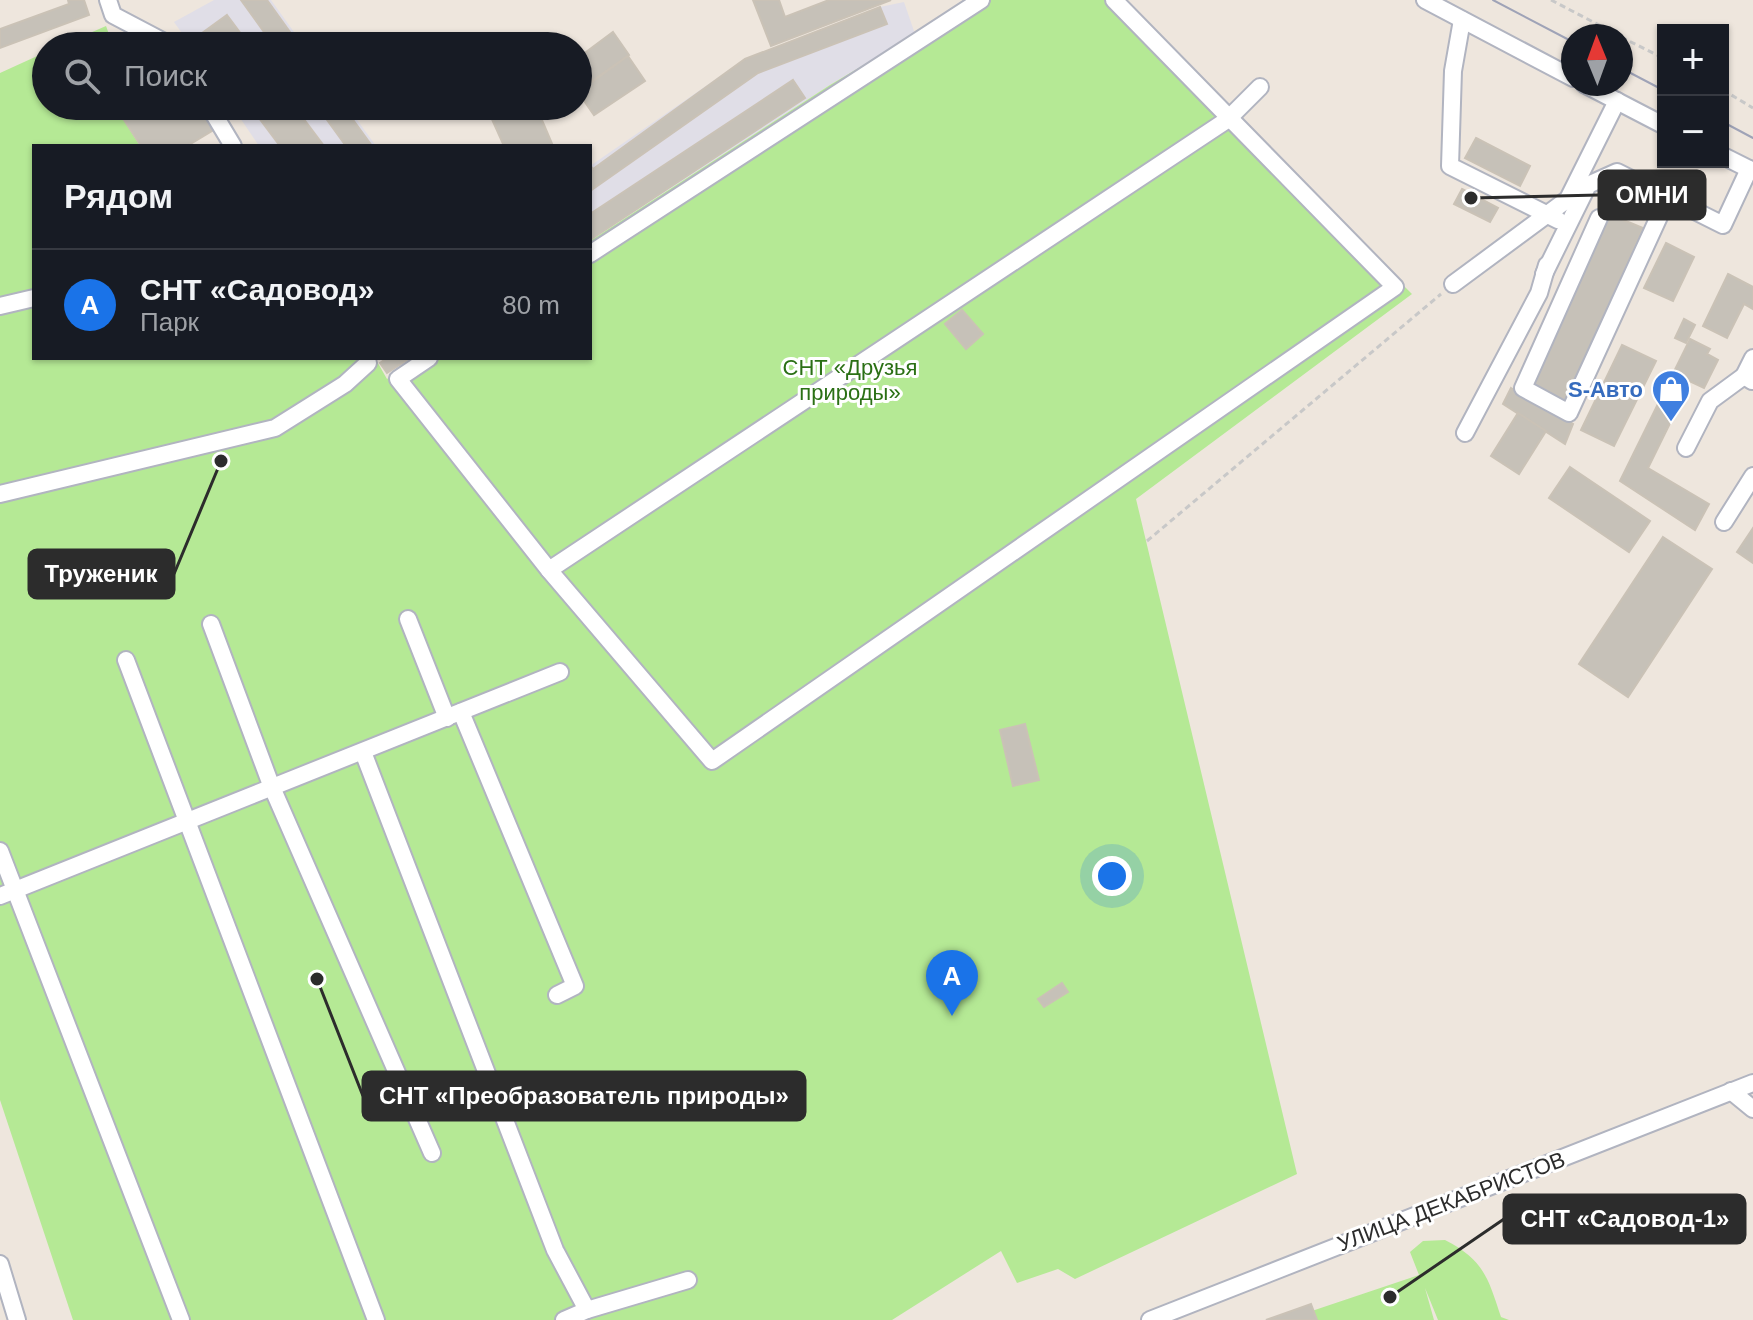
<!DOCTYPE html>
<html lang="ru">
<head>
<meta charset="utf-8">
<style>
  body { margin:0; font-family:Helvetica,sans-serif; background:#20242c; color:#f1f3f6 }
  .controls { position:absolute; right:24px; top:24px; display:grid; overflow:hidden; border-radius:0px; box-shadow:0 2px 6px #0004 }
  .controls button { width:72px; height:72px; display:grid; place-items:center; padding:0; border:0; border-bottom:2px solid #363941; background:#171b24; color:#f1f3f6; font:40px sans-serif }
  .compass { position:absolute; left:1561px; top:24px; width:72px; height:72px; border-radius:50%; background:#171b24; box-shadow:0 2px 6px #0004; rotate:359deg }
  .you { position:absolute; left:1112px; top:876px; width:28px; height:28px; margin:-20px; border:6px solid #fff; border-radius:50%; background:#1a73e8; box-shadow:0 0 0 12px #1a73e833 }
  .badge { display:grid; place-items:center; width:52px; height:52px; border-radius:50%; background:#1a73e8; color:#fff; font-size:26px; font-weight:700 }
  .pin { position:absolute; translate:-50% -66px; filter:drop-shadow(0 2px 4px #0008) }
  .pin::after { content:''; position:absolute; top:42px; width:28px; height:24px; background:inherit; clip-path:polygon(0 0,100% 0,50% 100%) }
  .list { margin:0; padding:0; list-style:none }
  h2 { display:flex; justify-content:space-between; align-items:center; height:104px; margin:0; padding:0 32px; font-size:34px }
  h2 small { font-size:26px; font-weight:400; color:#9ea1a6 }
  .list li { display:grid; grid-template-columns:52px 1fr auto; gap:24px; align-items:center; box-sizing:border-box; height:112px; padding:0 32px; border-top:2px solid #363941 }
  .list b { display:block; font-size:30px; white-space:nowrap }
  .list p { margin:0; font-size:26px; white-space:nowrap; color:#9ea1a6 }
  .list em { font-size:26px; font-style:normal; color:#9ea1a6 }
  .icon { flex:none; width:44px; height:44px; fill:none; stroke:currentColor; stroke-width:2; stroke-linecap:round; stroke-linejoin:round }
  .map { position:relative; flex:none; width:1753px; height:1320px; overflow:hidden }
  .search { position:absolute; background:#171b24; box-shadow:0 2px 6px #0004; left:32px; top:32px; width:560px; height:88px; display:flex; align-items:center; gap:20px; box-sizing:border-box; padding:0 28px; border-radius:44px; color:#9ea1a6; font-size:30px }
  .panel { position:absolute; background:#171b24; box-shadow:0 2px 6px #0004; left:32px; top:144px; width:560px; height:216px; border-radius:0px }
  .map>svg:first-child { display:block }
</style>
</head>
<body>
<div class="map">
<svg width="1753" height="1320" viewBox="0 0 1753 1320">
  <rect width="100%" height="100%" fill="#eee6dd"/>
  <g fill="#e0dee7">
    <path d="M214,0H271L304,46H191L174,22Z"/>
    <path d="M904,2L915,34L830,85L590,241V166L745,59L880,7Z"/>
    <path d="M232,106H347L376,146H259Z"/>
  </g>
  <g fill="#b5e995">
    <path d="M973,0H1117L1412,294L1136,499L1297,1174L1075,1279L1058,1269L1017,1283L1001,1251L892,1320H73L0,1100V73L46,52V106H115L140,146H34V358H375L387,379L414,358H590V241L830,85Z"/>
    <path d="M106,26L110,37L93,46H60Z"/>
    <path d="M1445,1240C1484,1260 1488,1278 1501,1317L1509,1320H1438L1425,1288L1434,1320H1285L1419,1275L1410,1252L1423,1241Z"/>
  </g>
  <g fill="#c6c1b8" stroke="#cac2b6" stroke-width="2">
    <path d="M68,0H84L89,15L0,48V29L69,4Z"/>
    <path d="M241,0H267L300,46H274Z"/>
    <path d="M753,0H779L785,17L829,0H891L771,46Z"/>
    <path d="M880,7L887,24L758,73L590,191V165L593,169L745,59Z"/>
    <path d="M227,15L250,46H205L198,36Z"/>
    <path d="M613,32L629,55L592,81L578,58Z"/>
    <path d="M628,56L645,81L594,115L578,92Z"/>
    <path d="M793,80L805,98L590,240V214Z"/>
    <path d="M115,106H202L217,128L187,146H141Z"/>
    <path d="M250,106H294L324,146H280Z"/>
    <path d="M317,106H343L372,146H346Z"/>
    <path d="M486,106H536L553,146H504Z"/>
    <path d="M1476,138L1530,166L1520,186L1465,158Z"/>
    <path d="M1462,189L1498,208L1490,222L1454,204Z"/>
    <path d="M1609,214L1643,228L1566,401L1533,386Z"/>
    <path d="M1666,243L1694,257L1673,301L1644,288Z"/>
    <path d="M1728,274L1753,287V309L1744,304L1727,338L1703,326Z"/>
    <path d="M962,310L983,334L966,349L945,324Z"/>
    <path d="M1684,319L1695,325L1686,343L1675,338Z"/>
    <path d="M1690,339L1710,349L1707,354L1718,360L1704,388L1683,378L1674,397L1681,401L1648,468L1709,504L1695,530L1620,481Z"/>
    <path d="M1622,345L1656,361L1614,446L1581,430Z"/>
    <path d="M387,358H410L387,373L380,363Z"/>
    <path d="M1511,388L1573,424L1565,444L1503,404Z"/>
    <path d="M1518,413L1546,431L1519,474L1491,456Z"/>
    <path d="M1570,467L1650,521L1629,552L1549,498Z"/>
    <path d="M1753,528V563L1737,552Z"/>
    <path d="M1663,537L1712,569L1628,697L1579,664Z"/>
    <path d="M1025,724L1039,780L1013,786L1000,730Z"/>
    <path d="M1062,983L1068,992L1044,1007L1038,999Z"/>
    <path d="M1311,1304L1317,1320H1266Z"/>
  </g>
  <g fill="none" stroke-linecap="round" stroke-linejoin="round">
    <g stroke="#b1b4c0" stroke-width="20">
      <g id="minor">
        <path d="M108,0L113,15L172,46"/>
        <path d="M1425,0L1573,78"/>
        <path d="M1462,20L1453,71L1450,166L1558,220"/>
        <path d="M1584,84L1663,125"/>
        <path d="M209,106L233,146"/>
        <path d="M1723,156L1753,171"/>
        <path d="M1599,218L1523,388L1569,413L1668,197"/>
        <path d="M590,254L981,0"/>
        <path d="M1544,274L1588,185L1617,172L1723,225L1749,169"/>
        <path d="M1453,284L1568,199L1617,101"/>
        <path d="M0,306L34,298"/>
        <path d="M429,358L398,379L549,570L712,761L1395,287L1114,0"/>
        <path d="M1752,381L1744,376L1753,358"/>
        <path d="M1465,433L1539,293L1547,265"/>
        <path d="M1686,448L1710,401L1744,376"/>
        <path d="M0,494L275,428L345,384L368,363"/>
        <path d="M1724,522L1753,476"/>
        <path d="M549,570L1227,120L1260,87"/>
        <path d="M408,619L447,718"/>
        <path d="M211,624L271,785L432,1153"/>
        <path d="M126,660L376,1320"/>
        <path d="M461,712L575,986L557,995"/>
        <path d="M363,752L555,1250L587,1310"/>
        <path d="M0,851L181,1320"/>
        <path d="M0,896L560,672"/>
        <path d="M1731,1091L1753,1109"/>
        <path d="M0,1264L17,1320"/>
        <path d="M564,1320L587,1310L688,1280"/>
        <path d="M1150,1320L1753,1083"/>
      </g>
    </g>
    <g stroke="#c8c8c8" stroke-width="3" stroke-dasharray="6 4" stroke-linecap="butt">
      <path d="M1551,0L1620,36"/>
      <path d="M1621,37L1663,58"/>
      <path d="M1723,90L1753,108"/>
      <path d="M1147,541L1441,294"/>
    </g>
    <use href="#minor" stroke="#fff" stroke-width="16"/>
    <g stroke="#9fa3b7" stroke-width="2">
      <path d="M1493,0L1573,42"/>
      <path d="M1621,68L1663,90"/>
      <path d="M1723,122L1753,138"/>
    </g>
  </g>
  <defs>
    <g id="shop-pin" transform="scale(2)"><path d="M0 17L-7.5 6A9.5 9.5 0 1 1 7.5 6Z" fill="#3f7fe0" stroke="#fff"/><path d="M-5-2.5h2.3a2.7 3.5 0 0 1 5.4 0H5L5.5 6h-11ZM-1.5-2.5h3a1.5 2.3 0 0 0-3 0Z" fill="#fff"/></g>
  </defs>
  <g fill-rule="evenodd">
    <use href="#shop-pin" x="1671" y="389"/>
  </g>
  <g text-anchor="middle" stroke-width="6" stroke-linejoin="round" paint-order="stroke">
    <g font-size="22" fill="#2b7015" stroke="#fff">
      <text x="850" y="375">СНТ «Друзья<tspan x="850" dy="25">природы»</tspan></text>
    </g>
    <g font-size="22" font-weight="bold" fill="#366cbe" stroke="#fff" text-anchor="end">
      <text x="1643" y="397">S-Авто</text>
    </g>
    <g font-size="22" fill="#2c2c2c" stroke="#fff">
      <text transform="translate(1451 1201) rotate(-21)" y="8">УЛИЦА ДЕКАБРИСТОВ</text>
    </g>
  </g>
  <path fill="none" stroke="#2c2c2c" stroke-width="3" d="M1471 198L1599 195M221 461L174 574M317 979L363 1096M1390 1297L1504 1219"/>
  <g fill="#2c2c2c" stroke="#fff" stroke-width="3">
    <circle cx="1471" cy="198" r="8"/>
    <circle cx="221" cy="461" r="8"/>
    <circle cx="317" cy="979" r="8"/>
    <circle cx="1390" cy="1297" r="8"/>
  </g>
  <g fill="#2c2c2c" stroke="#2c2c2c" stroke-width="3">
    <rect x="1599" y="171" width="106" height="48" rx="8"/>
    <rect x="29" y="550" width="145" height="48" rx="8"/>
    <rect x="363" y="1072" width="442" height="48" rx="8"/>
    <rect x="1504" y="1195" width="241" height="48" rx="8"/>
  </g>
  <g font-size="24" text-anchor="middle" font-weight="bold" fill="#fff">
    <text x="1652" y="203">ОМНИ</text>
    <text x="101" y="582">Труженик</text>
    <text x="584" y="1104">СНТ «Преобразователь природы»</text>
    <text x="1625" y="1227">СНТ «Садовод-1»</text>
  </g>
</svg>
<div class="controls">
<button>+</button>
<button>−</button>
</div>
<svg class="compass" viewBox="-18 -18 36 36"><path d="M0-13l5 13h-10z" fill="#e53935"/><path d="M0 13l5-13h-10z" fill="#9ea1a6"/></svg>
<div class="you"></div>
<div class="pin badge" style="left:952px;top:1016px">A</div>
<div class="search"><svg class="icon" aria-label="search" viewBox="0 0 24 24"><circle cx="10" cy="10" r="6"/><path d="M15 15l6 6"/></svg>Поиск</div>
<section class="panel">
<h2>Рядом<small></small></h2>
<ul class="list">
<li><span class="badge">A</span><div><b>СНТ «Садовод»</b><p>Парк</p></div><em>80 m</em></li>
</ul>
</section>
</div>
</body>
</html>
